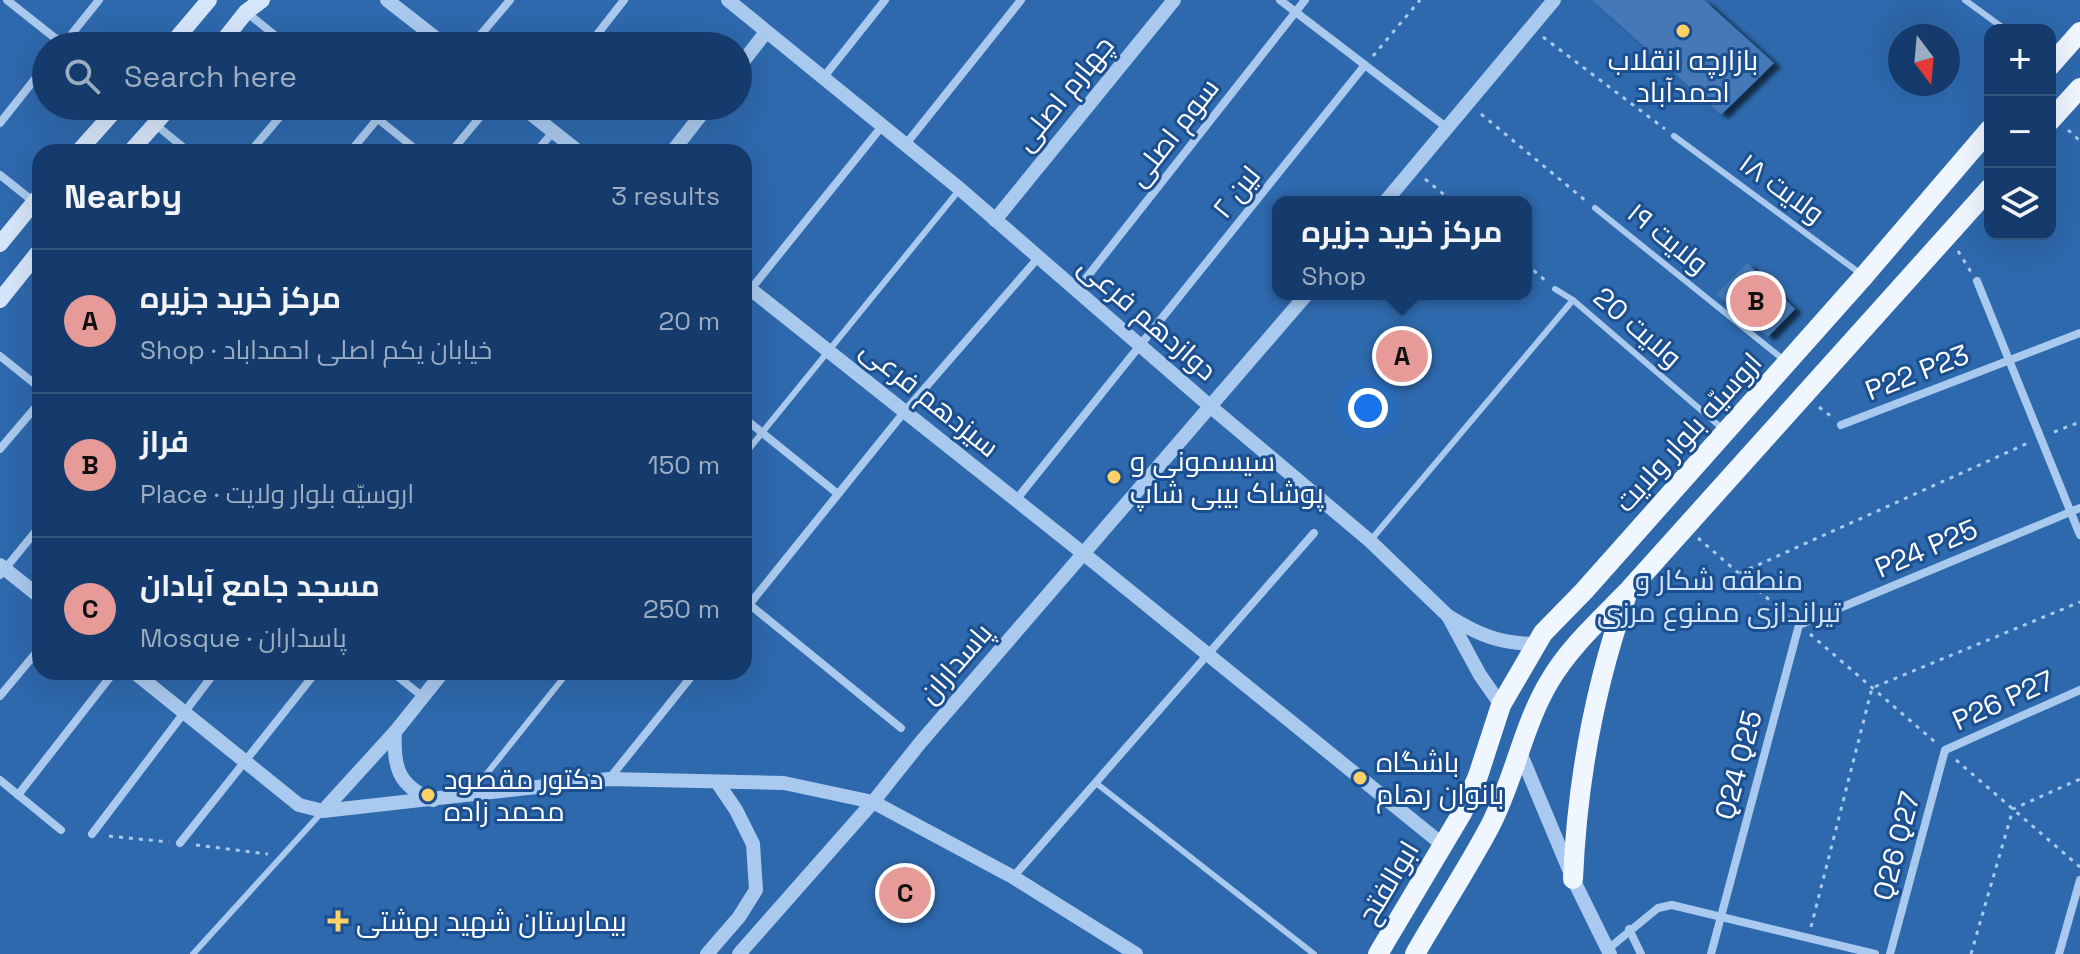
<!DOCTYPE html>
<html lang="en">
<head>
<meta charset="utf-8">
<style>
  body { margin:0; font-family:"Space Grotesk",Cairo,sans-serif; background:#1d4271; color:#f1f3f6 }
  .controls { position:absolute; right:24px; top:24px; display:grid; overflow:hidden; border-radius:16px; box-shadow:0 8px 32px #0002 }
  .controls button { width:72px; height:72px; display:grid; place-items:center; padding:0; border:0; border-bottom:2px solid #33557e; background:#143b6b; color:#f1f3f6; font:40px sans-serif }
  .compass { position:absolute; left:1888px; top:24px; width:72px; height:72px; border-radius:50%; background:#143b6b; box-shadow:0 8px 32px #0002; rotate:164deg }
  .you { position:absolute; left:1368px; top:408px; width:28px; height:28px; margin:-20px; border:6px solid #fff; border-radius:50%; background:#1a73e8; box-shadow:0 0 0 12px #1a73e833 }
  .badge { display:grid; place-items:center; width:52px; height:52px; border-radius:50%; background:#e69b98; color:#111; font-size:26px; font-weight:700 }
  .pin { position:absolute; translate:-50% -50%; border:4px solid #fff; box-shadow:0 2px 8px #0006 }
  .popup { position:absolute; left:1272px; top:196px; width:260px; height:104px; box-sizing:border-box; display:grid; place-content:center; border-radius:16px; background:#143b6b; filter:drop-shadow(0 2px 6px #0005); font-size:26px; white-space:nowrap; color:#9dadc1 }
  .popup b { font-size:30px; color:#f1f3f6 }
  .popup::after { content:''; position:absolute; left:50%; top:100%; margin-left:-16px; border:16px solid transparent; border-top-color:#143b6b }
  .list { margin:0; padding:0; list-style:none }
  h2 { display:flex; justify-content:space-between; align-items:center; height:104px; margin:0; padding:0 32px; font-size:34px }
  h2 small { font-size:26px; font-weight:400; color:#9dadc1 }
  .list li { display:grid; grid-template-columns:52px 1fr auto; gap:24px; align-items:center; box-sizing:border-box; height:144px; padding:0 32px; border-top:2px solid #33557e }
  .list b { display:block; font-size:30px; white-space:nowrap }
  .list p { margin:0; font-size:26px; white-space:nowrap; color:#9dadc1 }
  .list em { font-size:26px; font-style:normal; color:#9dadc1 }
  .icon { flex:none; width:44px; height:44px; fill:none; stroke:currentColor; stroke-width:2; stroke-linecap:round; stroke-linejoin:round }
  .map { position:relative; flex:none; width:2080px; height:954px; overflow:hidden }
  .search { position:absolute; background:#143b6b; box-shadow:0 8px 32px #0002; left:32px; top:32px; width:720px; height:88px; display:flex; align-items:center; gap:20px; box-sizing:border-box; padding:0 28px; border-radius:44px; color:#9dadc1; font-size:30px }
  .panel { position:absolute; background:#143b6b; box-shadow:0 8px 32px #0002; left:32px; top:144px; width:720px; height:536px; border-radius:24px }
  .map>svg:first-child { display:block }
</style>
</head>
<body>
<div class="map">
<svg width="2080" height="954" viewBox="0 0 2080 954">
  <defs>
    <filter id="shadow"><feDropShadow dx="7" dy="4" stdDeviation="2" flood-color="#0009"/></filter>
  </defs>
  <rect width="100%" height="100%" fill="#1b4f8f"/>
  <path fill="#2e69ad" fill-rule="evenodd" d="M0,0H2080V954H0ZM1990,30H2050V234H1990ZM1900,36H1948V84H1900ZM46,46H738V106H46ZM40,152H744V672H40ZM1278,202H1526V294H1278Z"/>
  <g fill="#4478b7" filter="url(#shadow)">
    <path d="M1592,0H1704L1774,63L1721,115Z"/>
    <path d="M1747,263L1795,309L1768,337L1716,294Z"/>
  </g>
  <g fill="none" stroke-linecap="round" stroke-linejoin="round">
    <g stroke="#a9c9ee" stroke-width="3" stroke-dasharray="4 6" stroke-linecap="butt">
      <path d="M1543,37L1665,129"/>
      <path d="M1373,56L1420,0"/>
      <path d="M1481,114L1586,201"/>
      <path d="M2068,130L2080,141"/>
      <path d="M1425,179L1453,202"/>
      <path d="M1958,251L1971,272"/>
      <path d="M1526,264L1546,281"/>
      <path d="M1819,407L1832,417"/>
      <path d="M2054,432L2080,422"/>
      <path d="M1698,538L1789,617"/>
      <path d="M1740,573L2028,443"/>
      <path d="M1810,634L1935,742"/>
      <path d="M1956,760L2080,867"/>
      <path d="M109,836L169,842"/>
      <path d="M196,845L268,854"/>
      <path d="M1811,927L1872,688L2080,602"/>
      <path d="M1971,954L2013,809L2080,779"/>
    </g>
    <g stroke="#a9c9ee" stroke-width="6">
      <path d="M1965,0L2006,30"/>
      <path d="M1674,136L1861,274"/>
      <path d="M1595,208L1784,360"/>
      <path d="M1555,289L1573,300L1723,429"/>
      <path d="M744,455L960,189"/>
      <path d="M1370,541L1573,300"/>
      <path d="M611,672L616,676"/>
      <path d="M1096,783L1314,954"/>
      <path d="M473,791L568,672"/>
      <path d="M193,954L323,811"/>
    </g>
    <g stroke="#a9c9ee" stroke-width="8">
      <path d="M7,0L65,46"/>
      <path d="M1280,0L1446,127"/>
      <path d="M246,12L288,46"/>
      <path d="M62,46L99,0"/>
      <path d="M471,46L510,0"/>
      <path d="M588,46L624,0"/>
      <path d="M823,78L885,0"/>
      <path d="M362,106L419,152"/>
      <path d="M533,116L541,106"/>
      <path d="M0,123L46,65"/>
      <path d="M156,125L189,152"/>
      <path d="M906,144L1021,0"/>
      <path d="M250,152L289,106"/>
      <path d="M350,152L388,106"/>
      <path d="M451,152L489,106"/>
      <path d="M536,152L553,132"/>
      <path d="M0,175L34,202"/>
      <path d="M1977,281L2080,535"/>
      <path d="M751,289L883,125"/>
      <path d="M1076,291L1305,0"/>
      <path d="M0,356L40,388"/>
      <path d="M744,418L838,494"/>
      <path d="M1841,425L2080,333"/>
      <path d="M0,449L40,402"/>
      <path d="M1016,500L1365,65"/>
      <path d="M0,575L40,526"/>
      <path d="M744,600L901,728"/>
      <path d="M744,611L905,411L1038,258"/>
      <path d="M392,672L423,697"/>
      <path d="M0,696L40,648"/>
      <path d="M609,779L695,672"/>
      <path d="M0,780L61,830"/>
      <path d="M18,795L114,672"/>
      <path d="M92,834L215,672"/>
      <path d="M180,843L316,672"/>
      <path d="M1013,877L1314,533"/>
      <path d="M1629,929L1641,954"/>
      <path d="M1608,949L1658,908L1672,905L1875,954"/>
      <path d="M1711,954L1799,625L2080,508"/>
      <path d="M1890,954L1945,750L2080,690"/>
      <path d="M2059,954L2080,880"/>
    </g>
    <g stroke="#a9c9ee" stroke-width="14">
      <path d="M387,0L446,46"/>
      <path d="M728,0L960,189L1211,407L1370,541L1448,616L1480,675L1501,705"/>
      <path d="M738,68L766,32"/>
      <path d="M521,106L579,152"/>
      <path d="M672,152L708,106"/>
      <path d="M1385,202L1554,0"/>
      <path d="M995,220L1174,0"/>
      <path d="M744,284L1084,554L1443,845"/>
      <path d="M0,565L40,597"/>
      <path d="M1448,616C1479,635 1500,644 1537,644"/>
      <path d="M134,672L299,805L323,811L609,779L784,783L873,802L1013,877L1136,954"/>
      <path d="M395,732C393,767 398,786 433,800"/>
      <path d="M1519,750L1573,879L1610,954"/>
      <path d="M323,811L395,732L443,672"/>
      <path d="M707,954L739,917L756,890L753,844L736,810L717,782"/>
      <path d="M739,954L873,802L920,743L1307,294"/>
    </g>
    <g stroke="#d6e6fa" stroke-width="16">
      <path d="M170,46L209,0"/>
      <path d="M219,46L246,12L262,0"/>
      <path d="M78,152L119,106"/>
      <path d="M130,152L171,106"/>
      <path d="M0,244L40,195"/>
      <path d="M0,300L40,250"/>
    </g>
    <g stroke="#f0f6ff" stroke-width="20">
      <path d="M2050,66L2080,32"/>
      <path d="M2050,121L2080,88"/>
      <path d="M1573,879C1577,782 1594,689 1626,597"/>
      <path d="M1378,954L1462,813L1478,776L1501,705L1543,633L1584,591L1864,276L1990,129"/>
      <path d="M1415,954C1439,912 1466,871 1489,828C1514,781 1522,728 1549,682C1570,646 1601,619 1629,590L1990,188"/>
    </g>
  </g>
  <g fill="#ffd166" stroke="#1b4f8f" stroke-width="3">
    <circle cx="1683" cy="31" r="8"/>
    <circle cx="1114" cy="477" r="8"/>
    <circle cx="1360" cy="778" r="8"/>
    <circle cx="428" cy="795" r="8"/>
    <path d="M334 909h8v8h8v8h-8v8h-8v-8h-8v-8h8z"/>
  </g>
  <g text-anchor="middle" stroke-width="6" stroke-linejoin="round" paint-order="stroke">
    <g font-size="28" fill="#fff" stroke="#1b4f8f" text-anchor="start">
      <text x="1683" y="70" text-anchor="middle">بازارچه انقلاب<tspan x="1683" dy="32">احمدآباد</tspan></text>
      <text x="1130" y="471">سیسمونی و<tspan x="1130" dy="32">پوشاک بیبی شاپ</tspan></text>
      <text x="1376" y="772">باشگاه<tspan x="1376" dy="32">بانوان رهام</tspan></text>
      <text x="444" y="789">دكتور مقصود<tspan x="444" dy="32">محمد زاده</tspan></text>
      <text x="356" y="931">بیمارستان شهید بهشتی</text>
    </g>
    <g font-size="28" fill="#fff" stroke="#1b4f8f">
      <text transform="translate(1064 93) rotate(-51)" y="10">چهارم اصلی</text>
      <text transform="translate(1173 132) rotate(-52)" y="10">سوم اصلی</text>
      <text transform="translate(1782 188) rotate(36)" y="10">ولایت ۱۸</text>
      <text transform="translate(1236 192) rotate(-51)" y="10">لین ۲</text>
      <text transform="translate(1668 238) rotate(39)" y="10">ولایت ۱۹</text>
      <text transform="translate(1148 318) rotate(41)" y="10">دوازدهم فرعی</text>
      <text transform="translate(1638 327) rotate(41)" y="10">ولایت 20</text>
      <text transform="translate(1917 372) rotate(-21)" y="10">P22 P23</text>
      <text transform="translate(930 398) rotate(39)" y="10">سیزدهم فرعی</text>
      <text transform="translate(1688 432) rotate(-48)" y="10">اروسیّه بلوار ولایت</text>
      <text transform="translate(1926 548) rotate(-23)" y="10">P24 P25</text>
      <text transform="translate(955 663) rotate(-49)" y="10">پاسداران</text>
      <text transform="translate(2003 700) rotate(-24)" y="10">P26 P27</text>
      <text transform="translate(1738 765) rotate(-75)" y="10">Q24 Q25</text>
      <text transform="translate(1896 846) rotate(-75)" y="10">Q26 Q27</text>
      <text transform="translate(1388 882) rotate(-59)" y="10">ابوالفتح</text>
    </g>
    <g font-size="28" fill="#cfe3fa" stroke="#1b4f8f">
      <text x="1719" y="590">منطقه شکار و<tspan x="1719" dy="32">تیراندازی ممنوع مرزی</tspan></text>
    </g>
  </g>
</svg>
<div class="controls">
<button>+</button>
<button>−</button>
<button><svg class="icon" aria-label="layers" viewBox="0 0 24 24"><path d="M12 4l9 5-9 5-9-5zM3 14l9 5 9-5"/></svg></button>
</div>
<svg class="compass" viewBox="-18 -18 36 36"><path d="M0-13l5 13h-10z" fill="#e53935"/><path d="M0 13l5-13h-10z" fill="#9dadc1"/></svg>
<div class="you"></div>
<div class="pin badge" style="left:1402px;top:356px">A</div>
<div class="popup"><b>مرکز خرید جزیره</b>Shop</div>
<div class="pin badge" style="left:1756px;top:301px">B</div>
<div class="pin badge" style="left:905px;top:893px">C</div>
<div class="search"><svg class="icon" aria-label="search" viewBox="0 0 24 24"><circle cx="10" cy="10" r="6"/><path d="M15 15l6 6"/></svg>Search here</div>
<section class="panel">
<h2>Nearby<small>3 results</small></h2>
<ul class="list">
<li><span class="badge">A</span><div><b>مرکز خرید جزیره</b><p>Shop · خیابان یکم اصلی احمداباد</p></div><em>20 m</em></li>
<li><span class="badge">B</span><div><b>فراز</b><p>Place · اروسیّه بلوار ولایت</p></div><em>150 m</em></li>
<li><span class="badge">C</span><div><b>مسجد جامع آبادان</b><p>Mosque · پاسداران</p></div><em>250 m</em></li>
</ul>
</section>
</div>
</body>
</html>
